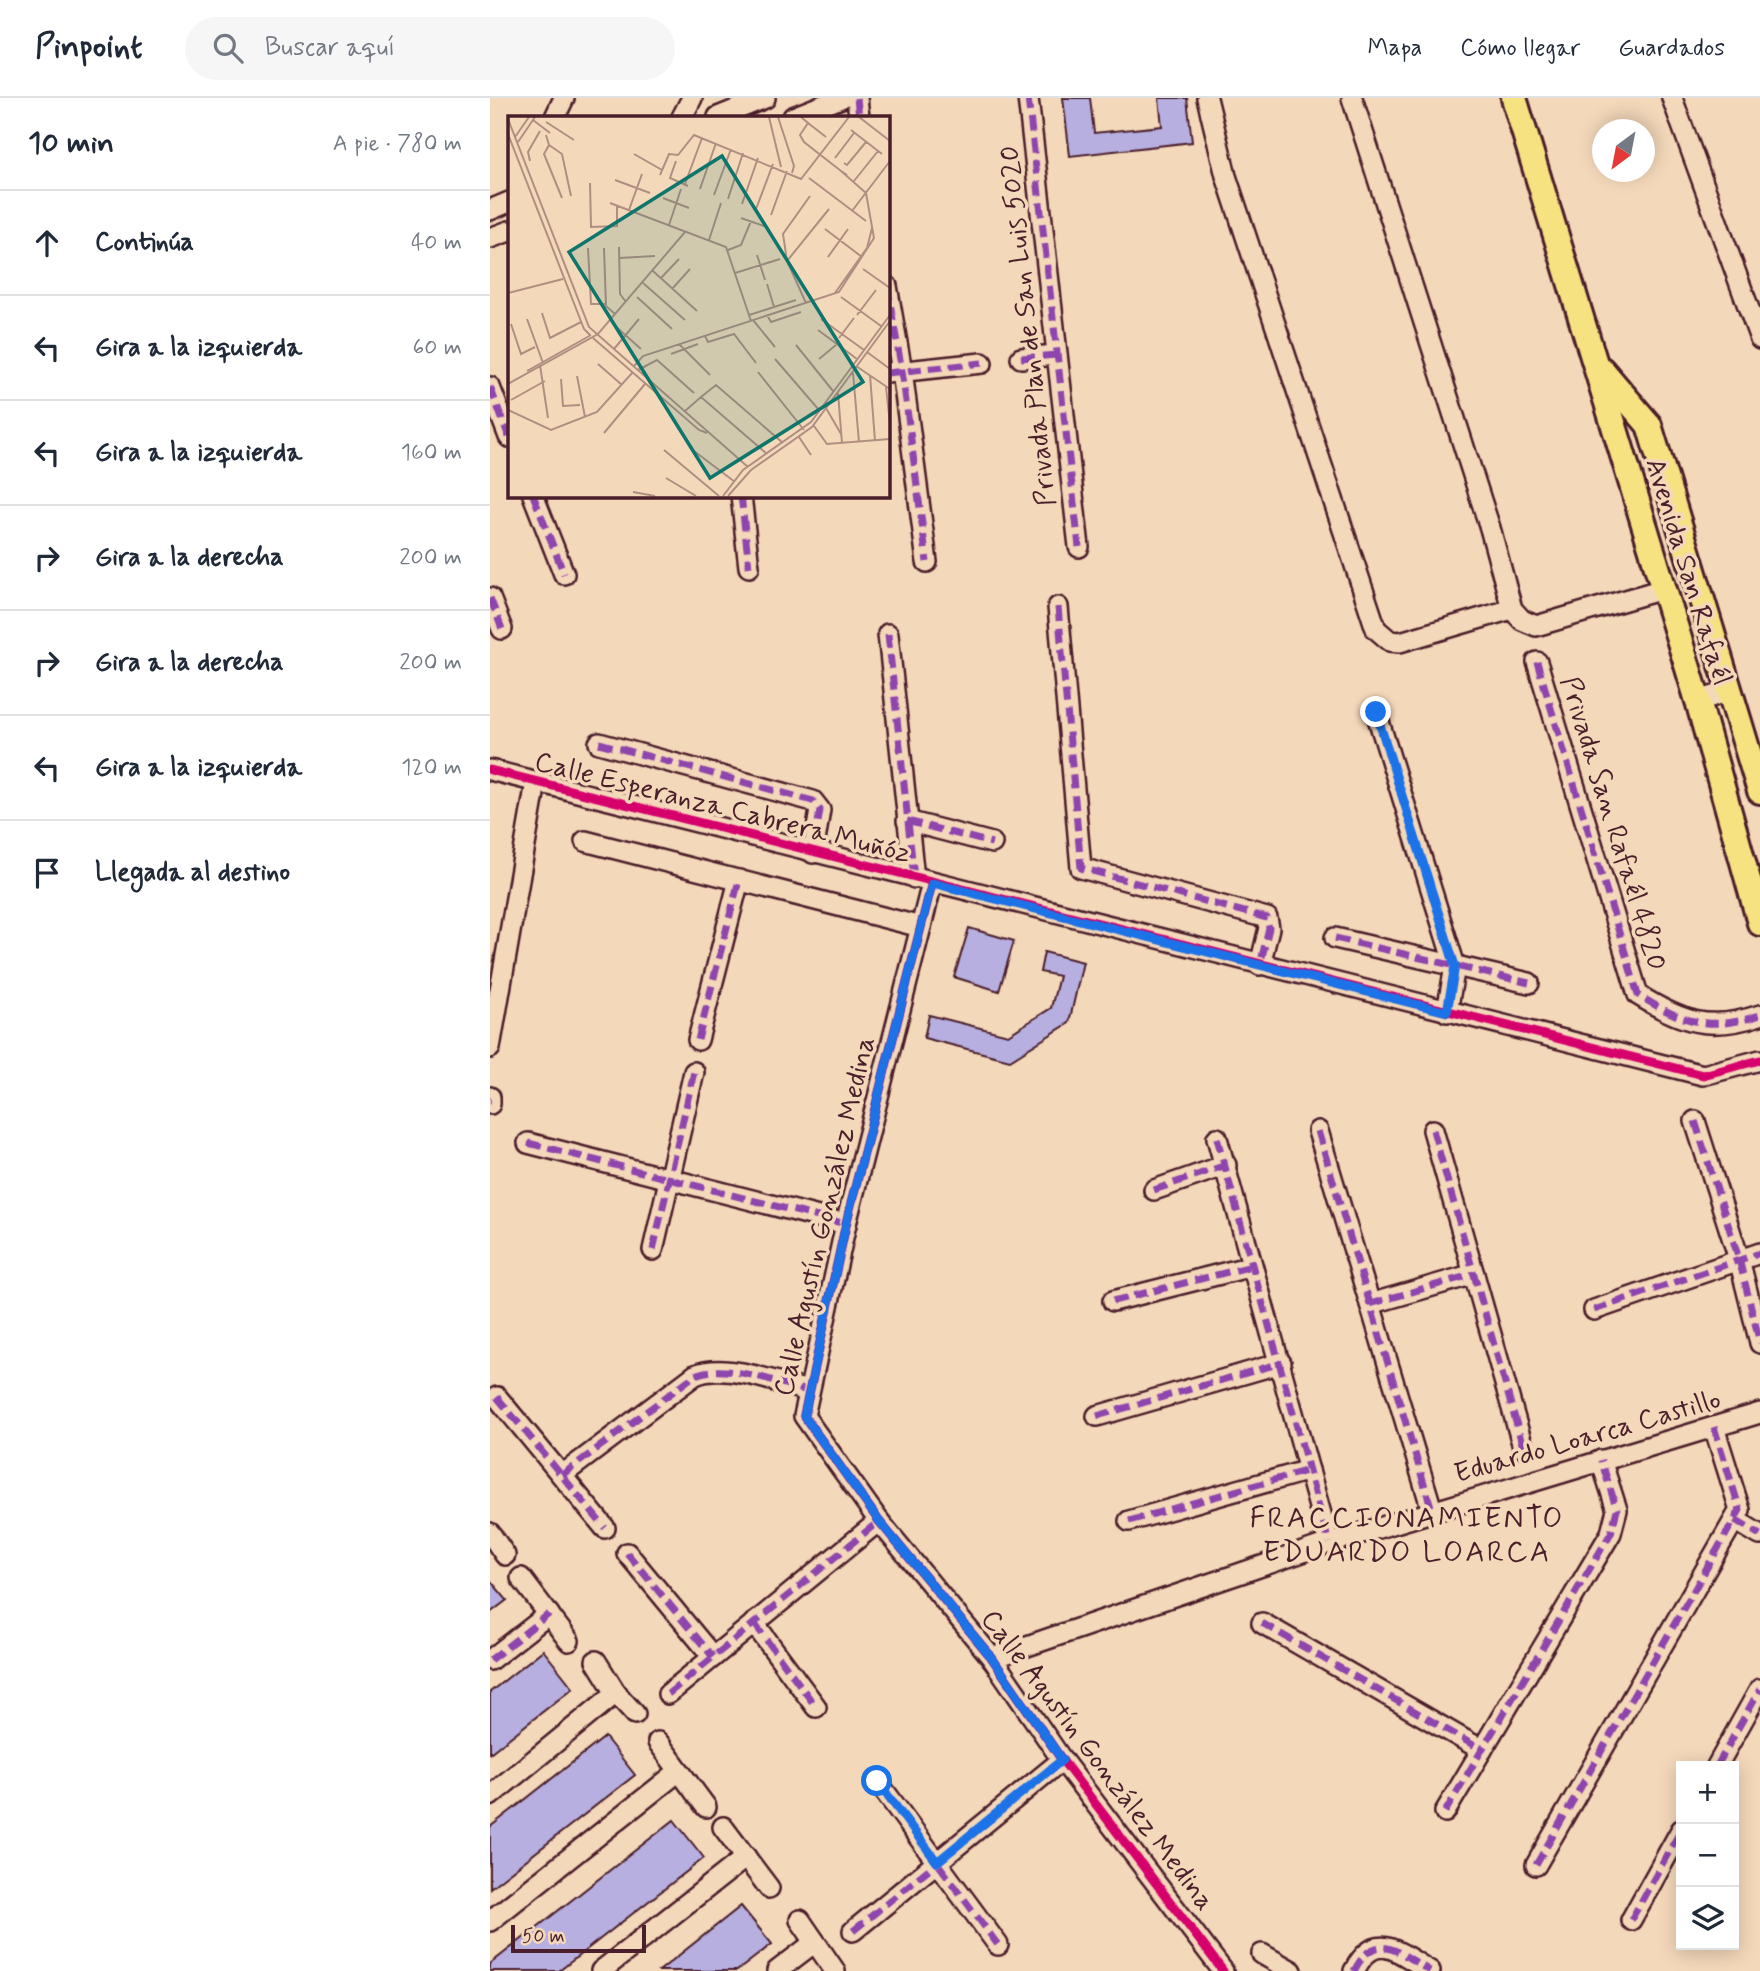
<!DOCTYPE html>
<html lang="es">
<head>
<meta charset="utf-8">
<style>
  body { margin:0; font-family:Mynerve,sans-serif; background:#f6f6f7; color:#1f2937 }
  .controls { position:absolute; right:21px; bottom:21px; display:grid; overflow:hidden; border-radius:0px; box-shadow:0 4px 18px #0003 }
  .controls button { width:63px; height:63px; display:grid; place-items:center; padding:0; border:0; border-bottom:2px solid #e0e1e3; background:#fff; color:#1f2937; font:35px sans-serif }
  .compass { position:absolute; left:1102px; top:21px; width:63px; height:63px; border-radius:50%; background:#fff; box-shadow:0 4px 18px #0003; rotate:212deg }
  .scale { position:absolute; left:21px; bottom:18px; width:135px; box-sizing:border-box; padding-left:7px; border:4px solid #4a1f2b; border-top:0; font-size:19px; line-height:24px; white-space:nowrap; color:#4a1f2b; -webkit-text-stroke:5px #f4d8ba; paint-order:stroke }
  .stop { position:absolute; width:21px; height:21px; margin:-16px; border:5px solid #1a73e8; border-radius:50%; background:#fff }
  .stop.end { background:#1a73e8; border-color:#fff; box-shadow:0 2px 7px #0008 }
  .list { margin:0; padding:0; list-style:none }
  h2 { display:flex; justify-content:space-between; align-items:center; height:91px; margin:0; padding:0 28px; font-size:30px }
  h2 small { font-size:23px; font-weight:400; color:#747a83 }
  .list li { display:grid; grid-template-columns:46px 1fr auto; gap:21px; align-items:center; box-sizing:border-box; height:105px; padding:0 28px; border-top:2px solid #e0e1e3 }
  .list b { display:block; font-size:26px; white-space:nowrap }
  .list em { font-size:23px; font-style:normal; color:#747a83 }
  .icon { flex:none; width:38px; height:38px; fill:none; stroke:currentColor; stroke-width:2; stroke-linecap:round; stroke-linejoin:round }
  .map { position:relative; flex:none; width:1270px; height:1873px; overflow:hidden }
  header { display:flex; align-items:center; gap:42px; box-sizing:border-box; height:98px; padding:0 35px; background:#fff; border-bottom:2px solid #e0e1e3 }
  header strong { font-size:33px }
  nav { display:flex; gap:38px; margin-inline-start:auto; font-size:24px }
  .search { width:490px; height:63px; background:#f6f6f7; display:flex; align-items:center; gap:18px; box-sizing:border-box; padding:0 24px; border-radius:38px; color:#747a83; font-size:26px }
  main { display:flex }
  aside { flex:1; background:#fff }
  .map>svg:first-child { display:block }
</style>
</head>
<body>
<header>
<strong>Pinpoint</strong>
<div class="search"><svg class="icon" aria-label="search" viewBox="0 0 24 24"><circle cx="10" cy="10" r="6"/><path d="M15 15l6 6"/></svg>Buscar aquí</div>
<nav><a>Mapa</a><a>Cómo llegar</a><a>Guardados</a></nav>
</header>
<main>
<aside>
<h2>10 min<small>A pie · 780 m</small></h2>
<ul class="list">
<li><svg class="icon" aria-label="ahead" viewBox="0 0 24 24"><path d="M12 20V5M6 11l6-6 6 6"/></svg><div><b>Continúa</b></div><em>40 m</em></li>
<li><svg class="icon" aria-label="left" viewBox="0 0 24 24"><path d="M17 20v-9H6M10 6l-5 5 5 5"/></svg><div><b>Gira a la izquierda</b></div><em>60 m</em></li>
<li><svg class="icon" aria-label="left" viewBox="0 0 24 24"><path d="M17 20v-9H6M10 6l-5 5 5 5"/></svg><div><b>Gira a la izquierda</b></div><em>160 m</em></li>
<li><svg class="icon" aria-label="right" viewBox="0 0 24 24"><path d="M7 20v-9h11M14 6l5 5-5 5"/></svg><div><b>Gira a la derecha</b></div><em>200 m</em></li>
<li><svg class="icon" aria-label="right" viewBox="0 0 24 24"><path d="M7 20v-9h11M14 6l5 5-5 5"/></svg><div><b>Gira a la derecha</b></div><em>200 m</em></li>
<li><svg class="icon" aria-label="left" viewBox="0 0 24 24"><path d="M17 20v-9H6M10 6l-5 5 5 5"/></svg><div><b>Gira a la izquierda</b></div><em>120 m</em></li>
<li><svg class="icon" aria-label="arrive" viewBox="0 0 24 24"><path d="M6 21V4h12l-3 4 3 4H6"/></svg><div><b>Llegada al destino</b></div></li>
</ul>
</aside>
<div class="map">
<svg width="1270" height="1873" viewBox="0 0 1270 1873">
  <rect width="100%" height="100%" fill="#f4d8ba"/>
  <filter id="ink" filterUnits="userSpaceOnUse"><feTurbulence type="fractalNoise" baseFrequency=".0143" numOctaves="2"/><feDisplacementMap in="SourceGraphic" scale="14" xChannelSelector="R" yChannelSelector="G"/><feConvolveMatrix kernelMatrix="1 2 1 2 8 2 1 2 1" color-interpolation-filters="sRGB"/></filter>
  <g filter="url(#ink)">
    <g fill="#b6afe0" stroke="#4a1f2b" stroke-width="2">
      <path d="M573,0H600L604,35L672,28L669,0H697L702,44L580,58Z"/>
      <path d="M479,830L524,843L509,893L464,879Z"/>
      <path d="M554,854L593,864L579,925L520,962L434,940L439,917L518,937L561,910L569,878L550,874Z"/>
      <path d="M0,1482L17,1502L0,1515Z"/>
      <path d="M53,1552L83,1590L0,1655V1594Z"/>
      <path d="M115,1639L145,1677L0,1790V1729Z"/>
      <path d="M184,1722L214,1760L69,1873H0V1866Z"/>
      <path d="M251,1808L282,1846L247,1873H169Z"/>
    </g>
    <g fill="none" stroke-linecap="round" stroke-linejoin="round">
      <g stroke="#4a1f2b" stroke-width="24">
        <g id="minor">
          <path d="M367,0L369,19"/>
          <path d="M538,0L589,449"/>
          <path d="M717,0L736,78L886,531L900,543L910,544L1022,511"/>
          <path d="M862,0L1000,430L1022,511L1032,522L1046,528L1173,491"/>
          <path d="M1182,0L1270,241"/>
          <path d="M65,19L74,0"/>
          <path d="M192,19L202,0"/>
          <path d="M228,19L275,0"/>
          <path d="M303,19L351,0"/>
          <path d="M0,112L19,104"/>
          <path d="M0,140L19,133"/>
          <path d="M397,188L412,273L437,464"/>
          <path d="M531,260L567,257"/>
          <path d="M397,275L492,265"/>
          <path d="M0,289L19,339"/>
          <path d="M43,397L74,476"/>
          <path d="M251,397L259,469"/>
          <path d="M0,500L12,531"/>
          <path d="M568,509L591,770L777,820L779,830L770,867"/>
          <path d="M398,536L424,780"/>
          <path d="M1047,564L1148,897C1191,924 1220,934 1270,917"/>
          <path d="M1208,603L1240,593"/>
          <path d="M886,614L965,868L957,914"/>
          <path d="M109,645L323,703L330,712L323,755"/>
          <path d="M0,672L1213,977L1270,962"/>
          <path d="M417,723L502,745"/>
          <path d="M95,743L431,829"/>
          <path d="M442,785L356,1126L314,1318L389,1423L502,1560L572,1662L733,1873"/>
          <path d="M845,840L1039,885"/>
          <path d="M208,942L249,782"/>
          <path d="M0,950L46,684"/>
          <path d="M0,999V1006"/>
          <path d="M1205,1023L1249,1161L1270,1245"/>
          <path d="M943,1032L1033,1349"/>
          <path d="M828,1033L942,1412"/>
          <path d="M727,1040L839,1445"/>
          <path d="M38,1045L356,1126"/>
          <path d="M664,1092L736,1067"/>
          <path d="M163,1152L204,974"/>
          <path d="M623,1203L762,1168"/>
          <path d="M880,1206L984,1176"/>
          <path d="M1104,1212L1270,1155"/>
          <path d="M7,1299L115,1430"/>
          <path d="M607,1318L791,1265"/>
          <path d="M72,1377L205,1277C234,1264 287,1284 317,1293"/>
          <path d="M1245,1422L1270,1437"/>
          <path d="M639,1423L819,1372"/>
          <path d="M0,1435L15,1457"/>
          <path d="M137,1455L223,1559"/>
          <path d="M31,1480L79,1543"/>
          <path d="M264,1525L326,1609"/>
          <path d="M772,1525L992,1652"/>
          <path d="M502,1560L839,1445L1270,1315"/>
          <path d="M0,1562L59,1516"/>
          <path d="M106,1563L126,1595L145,1616"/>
          <path d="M178,1596L389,1423"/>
          <path d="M168,1644L216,1709"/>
          <path d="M1227,1668L1270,1591"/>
          <path d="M387,1683L508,1847"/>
          <path d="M0,1698L126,1595"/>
          <path d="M955,1714L1121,1435L1127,1412L1111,1362"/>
          <path d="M233,1729L279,1790"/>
          <path d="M1046,1767L1250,1412L1224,1329"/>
          <path d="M310,1822L345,1873"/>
          <path d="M1141,1822L1191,1732"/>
          <path d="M0,1823L189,1673"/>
          <path d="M363,1833L572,1662"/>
          <path d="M772,1856L802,1873"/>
          <path d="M111,1873L256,1759"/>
          <path d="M287,1873L325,1844"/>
          <path d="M864,1873C886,1830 909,1855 940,1873"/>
        </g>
      </g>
      <g stroke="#4a1f2b" stroke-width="30">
        <g id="major">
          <path d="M1024,0L1208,603L1270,825"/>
          <path d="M1112,272L1159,327L1270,693"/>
        </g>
      </g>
      <use href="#minor" stroke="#f4d8ba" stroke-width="19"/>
      <use href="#major" stroke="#f7e281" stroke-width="24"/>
      <g stroke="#8e44ad" stroke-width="7" stroke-dasharray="14 7" stroke-linecap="butt">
        <path d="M367,0L369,19"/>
        <path d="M538,0L589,449"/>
        <path d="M397,188L412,273L437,464"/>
        <path d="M531,260L567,257"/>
        <path d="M397,275L492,265"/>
        <path d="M0,289L19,339"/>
        <path d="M43,397L74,476"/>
        <path d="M251,397L259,469"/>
        <path d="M0,500L12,531"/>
        <path d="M568,509L591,770L777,820L779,830L770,867"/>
        <path d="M398,536L424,780"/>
        <path d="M1047,564L1148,897C1191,924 1220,934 1270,917"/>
        <path d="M886,614L965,868L957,914"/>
        <path d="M109,645L323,703L330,712L323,755"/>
        <path d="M417,723L502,745"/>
        <path d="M845,840L1039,885"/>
        <path d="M208,942L249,782"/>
        <path d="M0,1003H1"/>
        <path d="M1205,1023L1249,1161L1270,1245"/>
        <path d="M943,1032L1033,1349"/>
        <path d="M828,1033L942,1412"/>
        <path d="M727,1040L839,1445"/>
        <path d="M38,1045L356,1126"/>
        <path d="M664,1092L736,1067"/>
        <path d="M163,1152L204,974"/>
        <path d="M623,1203L762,1168"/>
        <path d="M880,1206L984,1176"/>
        <path d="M1104,1212L1270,1155"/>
        <path d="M7,1299L115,1430"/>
        <path d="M607,1318L791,1265"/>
        <path d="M72,1377L205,1277C234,1264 287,1284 317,1293"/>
        <path d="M1245,1422L1270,1437"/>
        <path d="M639,1423L819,1372"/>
        <path d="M137,1455L223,1559"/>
        <path d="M264,1525L326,1609"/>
        <path d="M772,1525L992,1652"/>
        <path d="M0,1562L59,1516"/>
        <path d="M178,1596L389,1423"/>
        <path d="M1227,1668L1270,1591"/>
        <path d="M387,1683L508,1847"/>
        <path d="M955,1714L1121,1435L1127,1412L1111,1362"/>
        <path d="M1046,1767L1250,1412L1224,1329"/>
        <path d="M1141,1822L1191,1732"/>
        <path d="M363,1833L572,1662"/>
        <path d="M864,1873C886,1830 909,1855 940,1873"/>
      </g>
      <g stroke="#f4d8ba" stroke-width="13">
        <g id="cycleway">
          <path d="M0,672L1213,977L1270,962"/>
          <path d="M442,785L356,1126L314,1318L389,1423L502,1560L572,1662L733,1873"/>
        </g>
      </g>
      <use href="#cycleway" stroke="#d6006c" stroke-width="9"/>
    </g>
  </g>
  <g fill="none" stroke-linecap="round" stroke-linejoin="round" filter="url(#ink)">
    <path stroke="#1a73e8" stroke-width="9" d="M387,1683L447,1764L572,1662L502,1560L389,1423L314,1318L356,1126L442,785L957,914L965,868L886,614"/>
  </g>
  <g text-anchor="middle" stroke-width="7" stroke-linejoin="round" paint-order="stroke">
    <g font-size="28" fill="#4a1f2b" stroke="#f4d8ba">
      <text transform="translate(536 228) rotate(-96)" y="10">Privada Plan de San Luis 5020</text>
      <text transform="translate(1200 473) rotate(73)" y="10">Avenida San Rafaél</text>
      <text transform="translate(233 708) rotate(14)" y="10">Calle Esperanza Cabrera Muñóz</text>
      <text transform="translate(1125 725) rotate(73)" y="10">Privada San Rafaél 4820</text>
      <text transform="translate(333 1118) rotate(-77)" y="10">Calle Agustín González Medina</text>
      <text transform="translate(1097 1337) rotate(-16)" y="10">Eduardo Loarca Castillo</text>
      <text transform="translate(609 1661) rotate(53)" y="10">Calle Agustín González Medina</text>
    </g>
    <g font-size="30" letter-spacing="2" fill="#4a1f2b" stroke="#f4d8ba">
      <text x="917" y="1429">FRACCIONAMIENTO<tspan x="917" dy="34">EDUARDO LOARCA</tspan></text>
    </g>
  </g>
  <g transform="translate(18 18)">
    <rect width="382" height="382" fill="#f4d8ba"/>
    <path fill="none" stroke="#b08e81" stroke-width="2" d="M261,1L273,51M270,1L286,50L284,57M293,1L300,7L292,19L296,26L333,55M351,1L382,25M0,3L81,211L240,351M25,4L42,17M38,6L66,24M300,7L318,21M343,14L374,38M0,18L76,213L82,219M38,19L41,29L54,38L63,80M7,21L21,1M10,26L27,1M41,29L36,38L54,82M126,38L154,54M327,42L346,17M22,45L20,36L32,15M168,45L162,62L180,70M336,47L339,49L358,26M152,59L161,38L170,39L186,19L293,63L341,1M301,62L358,105M107,64L142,77M346,65L370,35M82,67L83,111L109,110V90M177,68L194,22M192,73L208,27M206,79L223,33M155,82L181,92M220,83L235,37M102,87L218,131L243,205M234,88L250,42M248,93L265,48M121,94L134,58M344,95L382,45M263,99L279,55M233,102L256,110M161,109L173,73M317,113L354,141M201,124L213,87M111,131L112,178L118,186M80,132L83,188H98M96,132L98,190L107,198M220,134L233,129L243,105M249,139L257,164M320,141L340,113M111,142L147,140M279,145L321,93M355,153L382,172M145,155L189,195M227,157L272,143M153,162L171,143M135,167L177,204M259,168L266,191M164,173L182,153M0,177L55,163M327,177L359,132L364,112M129,181L164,213M333,181L373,210M298,187L279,145L275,118L302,80M34,197L42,222L73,206M241,199L288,184M259,199L263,206L293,196M349,199L368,174M19,203L35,247M313,203L356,234M245,204L267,231M3,208L13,238L27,231M106,209L133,233M310,214L349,243M197,220L200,226L226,218L248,247M85,222L191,314L199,317M331,222L346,202M171,228L202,259M288,229L325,275M106,233L131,203M359,236L382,253M163,238L190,228M267,243L311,294M311,243L328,229M90,248L114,269M32,249L40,302M126,250L135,240L331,176L366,122L358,77L333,55L339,59M348,250L382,273M130,254L149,244L186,277M19,255L83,219M250,256L296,314M345,257L351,326M362,259L367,325M69,260L77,301M53,263L55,290L72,289M0,268L90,218L177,116M378,271L382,308M330,277L334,327M193,281L208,269L275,327M3,284L37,265M318,292L333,318M0,294L43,314L89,296L125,256M177,295L193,281L259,338M306,310L319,328L382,323M96,317L137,268M291,321L303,339M182,332L227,366M156,334L211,380M158,362L188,380M125,376L147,380M215,380L235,354L303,306L382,199M220,380L243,354L304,311L382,205"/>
    <path fill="#0f766e" fill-opacity="0.15" stroke="#0f766e" stroke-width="3.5" d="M214,40L355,266L202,362L61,136Z"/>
    <rect width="382" height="382" fill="none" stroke="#4a1f2b" stroke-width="3.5"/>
  </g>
</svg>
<div class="controls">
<button>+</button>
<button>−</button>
<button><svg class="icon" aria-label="layers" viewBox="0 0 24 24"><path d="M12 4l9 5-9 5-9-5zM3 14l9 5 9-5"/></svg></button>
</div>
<svg class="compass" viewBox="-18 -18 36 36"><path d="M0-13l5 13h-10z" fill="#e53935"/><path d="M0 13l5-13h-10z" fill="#747a83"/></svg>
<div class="scale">50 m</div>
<div class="stop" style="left:387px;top:1683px"></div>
<div class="stop end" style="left:886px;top:614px"></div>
</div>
</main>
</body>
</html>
